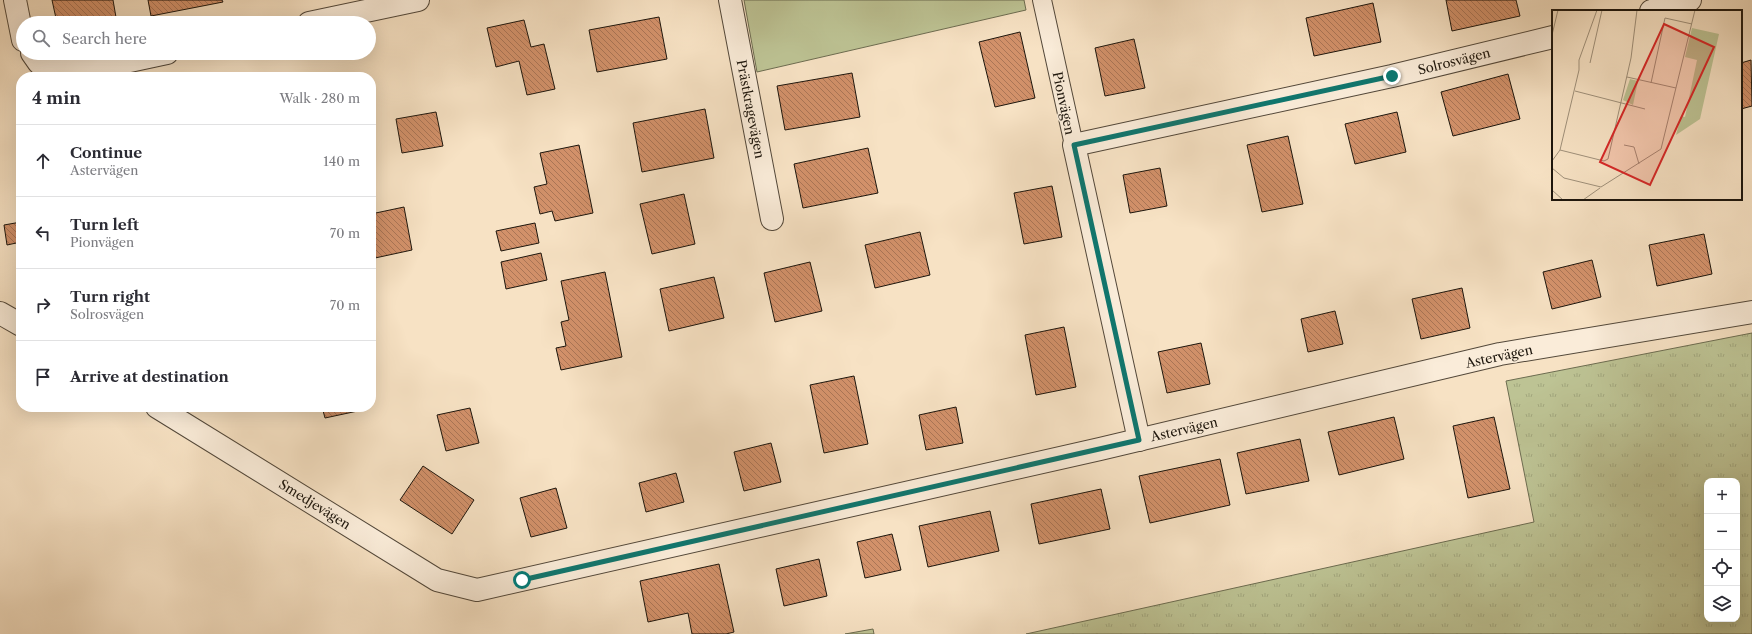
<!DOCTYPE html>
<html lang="en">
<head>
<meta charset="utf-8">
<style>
  body { margin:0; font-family:"Libre Caslon Text",serif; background:#f7f7f7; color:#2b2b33 }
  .controls { position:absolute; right:12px; bottom:12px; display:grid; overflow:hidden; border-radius:8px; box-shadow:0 4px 16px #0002 }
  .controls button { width:36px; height:36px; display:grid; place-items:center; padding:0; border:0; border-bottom:1px solid #e1e1e2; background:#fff; color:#2b2b33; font:20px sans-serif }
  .stop { position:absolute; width:12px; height:12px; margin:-9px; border:3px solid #0f766e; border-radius:50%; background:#fff }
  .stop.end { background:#0f766e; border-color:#fff; box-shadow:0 1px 4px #0008 }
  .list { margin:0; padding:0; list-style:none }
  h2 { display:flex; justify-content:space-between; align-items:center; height:52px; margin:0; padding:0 16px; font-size:17px }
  h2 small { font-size:13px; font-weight:400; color:#7c7c81 }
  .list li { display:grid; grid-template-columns:26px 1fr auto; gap:12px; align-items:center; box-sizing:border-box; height:72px; padding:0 16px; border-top:1px solid #e1e1e2 }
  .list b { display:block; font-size:15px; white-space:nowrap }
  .list p { margin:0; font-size:13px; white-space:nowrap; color:#7c7c81 }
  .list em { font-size:13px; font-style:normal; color:#7c7c81 }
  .icon { flex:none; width:22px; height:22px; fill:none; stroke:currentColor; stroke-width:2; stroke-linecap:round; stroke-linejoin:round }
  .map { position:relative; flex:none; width:1752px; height:634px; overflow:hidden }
  .search { position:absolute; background:#fff; box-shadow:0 4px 16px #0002; left:16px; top:16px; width:360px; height:44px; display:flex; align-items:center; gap:10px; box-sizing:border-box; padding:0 14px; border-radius:22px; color:#7c7c81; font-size:15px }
  .panel { position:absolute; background:#fff; box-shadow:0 4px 16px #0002; left:16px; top:72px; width:360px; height:340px; border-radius:16px }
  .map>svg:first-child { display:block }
</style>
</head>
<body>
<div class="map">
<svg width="1752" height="634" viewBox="0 0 1752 634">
  <defs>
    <pattern id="grass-tufts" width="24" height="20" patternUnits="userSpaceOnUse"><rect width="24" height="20" fill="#bdc394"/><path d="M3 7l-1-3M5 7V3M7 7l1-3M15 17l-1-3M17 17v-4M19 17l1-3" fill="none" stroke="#a2a77e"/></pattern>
    <pattern id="building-back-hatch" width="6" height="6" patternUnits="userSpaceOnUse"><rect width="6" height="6" fill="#d2916a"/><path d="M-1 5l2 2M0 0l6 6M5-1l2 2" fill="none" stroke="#aa7556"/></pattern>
  </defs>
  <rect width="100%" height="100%" fill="#f7e2c4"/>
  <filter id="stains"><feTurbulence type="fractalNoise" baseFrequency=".005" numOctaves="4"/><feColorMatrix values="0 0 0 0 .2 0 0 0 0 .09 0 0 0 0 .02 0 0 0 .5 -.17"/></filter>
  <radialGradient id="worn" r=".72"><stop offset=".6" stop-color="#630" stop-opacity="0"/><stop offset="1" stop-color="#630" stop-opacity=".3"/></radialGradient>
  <g fill="url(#grass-tufts)" stroke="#6c6c50" fill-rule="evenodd">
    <path d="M1752,333V634H1026L1534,522L1506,381ZM1707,481H1737V619H1707Z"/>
    <path d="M873,629L874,634H845Z"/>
  </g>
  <path fill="#bdc394" stroke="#6c6c50" d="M744,0H1024L1026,10L757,72Z"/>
  <g fill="url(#building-back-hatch)" stroke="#1c150c">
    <path d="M52,0H113L117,23H57Z"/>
    <path d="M148,0H222L223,2L151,16Z"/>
    <path d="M1446,0H1516L1520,16L1452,31Z"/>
    <path d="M1373,3L1381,42L1314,56L1306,18Z"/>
    <path d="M659,17L667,59L597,72L589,30Z"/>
    <path d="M524,20L531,47L544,44L555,89L527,95L519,61L496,67L487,28Z"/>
    <path d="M1020,32L1035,98L995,107L979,42Z"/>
    <path d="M1134,39L1145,88L1105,96L1095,48Z"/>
    <path d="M1751,60L1752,106L1741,109V63Z"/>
    <path d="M852,73L860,117L785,130L777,86Z"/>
    <path d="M1508,74L1520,119L1453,136L1441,92Z"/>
    <path d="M705,109L714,158L642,172L633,123Z"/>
    <path d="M436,112L443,146L402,153L396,119Z"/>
    <path d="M1397,112L1406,152L1355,164L1345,124Z"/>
    <path d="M371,121L374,135H371Z"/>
    <path d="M1288,136L1303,204L1262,212L1247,145Z"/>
    <path d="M579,145L593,213L555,221L552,211L540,214L534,187L547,184L540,153Z"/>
    <path d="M868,148L878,193L803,208L794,164Z"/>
    <path d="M1160,168L1167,206L1130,213L1123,175Z"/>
    <path d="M1052,186L1062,237L1024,244L1014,193Z"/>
    <path d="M684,194L695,244L652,254L640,204Z"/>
    <path d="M404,207L412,250L375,258L371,241V214Z"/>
    <path d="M21,222V242L7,245L4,225Z"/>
    <path d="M535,223L539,243L501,251L496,231Z"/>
    <path d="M920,232L930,275L875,288L865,245Z"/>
    <path d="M1704,234L1712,274L1657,286L1649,245Z"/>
    <path d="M541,253L547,280L506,289L501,262Z"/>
    <path d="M1592,260L1601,297L1552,309L1543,272Z"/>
    <path d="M810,262L822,311L775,322L764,273Z"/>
    <path d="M605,272L622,357L561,370L556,348L566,346L561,322L569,320L561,281Z"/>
    <path d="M714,277L724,318L669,331L660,289Z"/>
    <path d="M1462,288L1470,328L1421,339L1412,299Z"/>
    <path d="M1335,311L1343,344L1308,352L1301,319Z"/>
    <path d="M1064,327L1076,387L1036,395L1025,335Z"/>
    <path d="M1201,343L1210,384L1167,393L1158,352Z"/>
    <path d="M854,376L868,444L824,453L810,385Z"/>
    <path d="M322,407H367V409L325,418Z"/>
    <path d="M956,407L963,443L926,450L919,415Z"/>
    <path d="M470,408L479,443L446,451L437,415Z"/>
    <path d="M1394,417L1404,459L1339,475L1328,432Z"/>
    <path d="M1494,417L1510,489L1468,498L1453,426Z"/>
    <path d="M1300,439L1309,481L1246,494L1237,453Z"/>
    <path d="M771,443L781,482L744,491L734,452Z"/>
    <path d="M1220,459L1230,505L1150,523L1139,476Z"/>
    <path d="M423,466L474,500L452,534L400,500Z"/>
    <path d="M676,473L684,502L646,512L639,483Z"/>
    <path d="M556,488L567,528L531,537L520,498Z"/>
    <path d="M1101,489L1110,529L1039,544L1031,504Z"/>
    <path d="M990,511L999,551L928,567L919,526Z"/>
    <path d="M892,534L901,570L865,578L857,542Z"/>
    <path d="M819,559L827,596L784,606L776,569Z"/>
    <path d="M719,564L734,632L726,634H692L688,613L648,622L640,581Z"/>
  </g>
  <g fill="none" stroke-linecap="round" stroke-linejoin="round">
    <g stroke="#53483a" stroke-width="20">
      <path id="pedestrian" d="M1042,0L1074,145"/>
    </g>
    <g stroke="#53483a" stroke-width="24">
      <g id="minor">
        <path d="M15,0L23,40"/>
        <path d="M730,0L772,219"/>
        <path d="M1651,11L1690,0"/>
        <path d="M309,23L418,0"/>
        <path d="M32,53L39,63L64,71L97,68L167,53"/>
        <path d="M0,313L21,325"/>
        <path d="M157,407L437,580L477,590L1100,449L1500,354L1752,312"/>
        <path d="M1139,440L1074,145L1392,76L1553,37"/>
      </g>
    </g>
    <use href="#pedestrian" stroke="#faecd9" stroke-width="18"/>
    <use href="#minor" stroke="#faecd9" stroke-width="22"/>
  </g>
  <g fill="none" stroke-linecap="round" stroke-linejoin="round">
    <path stroke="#0f766e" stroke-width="5" d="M522,580L1139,440L1074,145L1392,76"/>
  </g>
  <g text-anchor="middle" stroke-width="3" stroke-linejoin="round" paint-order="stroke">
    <g font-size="13" fill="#1c150c" stroke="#faecd9">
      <text transform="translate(1454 61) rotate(-14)" y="5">Solrosvägen</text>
      <text transform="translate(1064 103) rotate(78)" y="5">Pionvägen</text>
      <text transform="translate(751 109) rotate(79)" y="5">Prästkragevägen</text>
      <text transform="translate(1499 356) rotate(-12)" y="5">Astervägen</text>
      <text transform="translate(1184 429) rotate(-13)" y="5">Astervägen</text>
      <text transform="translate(315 504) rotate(32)" y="5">Smedjevägen</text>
    </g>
  </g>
  <g transform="translate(1552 10)">
    <rect width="190" height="190" fill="#f7e2c4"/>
    <path d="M140,18L167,24L148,109L124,125L129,106L133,107L145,50L133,47Z" fill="#bdc394"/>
    <path d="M78,69L86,71L81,95L71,90Z" fill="#bdc394"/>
    <path fill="none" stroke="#9f907a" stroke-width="1" d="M0,25L6,0M38,53L50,0M75,67L124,78M99,73L113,8L140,14M23,81L93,99M72,135L82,137L87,154M8,140L52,151L56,149L79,48L85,0M0,151L8,140L27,60V50L45,0M0,158L12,168L49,177L109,139L143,0M0,180L11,190M31,190L48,178"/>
    <path fill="#d62828" fill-opacity="0.15" stroke="#d62828" stroke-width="2" d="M112,14L162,37L98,175L48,152Z"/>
    <rect width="190" height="190" fill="none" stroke="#1c150c" stroke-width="2"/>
  </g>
  <rect width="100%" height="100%" filter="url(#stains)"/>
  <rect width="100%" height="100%" fill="url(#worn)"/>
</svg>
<div class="controls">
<button>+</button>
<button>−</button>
<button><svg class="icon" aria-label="locate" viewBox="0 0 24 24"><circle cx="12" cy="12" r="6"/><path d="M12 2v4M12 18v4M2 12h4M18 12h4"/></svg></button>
<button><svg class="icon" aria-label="layers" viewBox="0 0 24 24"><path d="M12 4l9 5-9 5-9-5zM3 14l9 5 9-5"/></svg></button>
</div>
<div class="stop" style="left:522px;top:580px"></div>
<div class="stop end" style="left:1392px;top:76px"></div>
<div class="search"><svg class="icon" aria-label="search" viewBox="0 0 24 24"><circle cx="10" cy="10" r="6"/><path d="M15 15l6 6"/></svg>Search here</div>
<section class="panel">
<h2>4 min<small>Walk · 280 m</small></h2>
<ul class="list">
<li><svg class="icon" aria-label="ahead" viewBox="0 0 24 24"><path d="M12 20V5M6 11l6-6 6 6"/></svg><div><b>Continue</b><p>Astervägen</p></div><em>140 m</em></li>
<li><svg class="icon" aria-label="left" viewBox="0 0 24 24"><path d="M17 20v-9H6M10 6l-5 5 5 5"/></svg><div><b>Turn left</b><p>Pionvägen</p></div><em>70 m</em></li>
<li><svg class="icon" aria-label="right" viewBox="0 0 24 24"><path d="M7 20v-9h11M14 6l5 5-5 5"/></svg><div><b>Turn right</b><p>Solrosvägen</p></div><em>70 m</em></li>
<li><svg class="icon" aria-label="arrive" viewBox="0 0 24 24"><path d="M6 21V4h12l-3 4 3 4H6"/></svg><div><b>Arrive at destination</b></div></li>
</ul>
</section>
</div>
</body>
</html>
